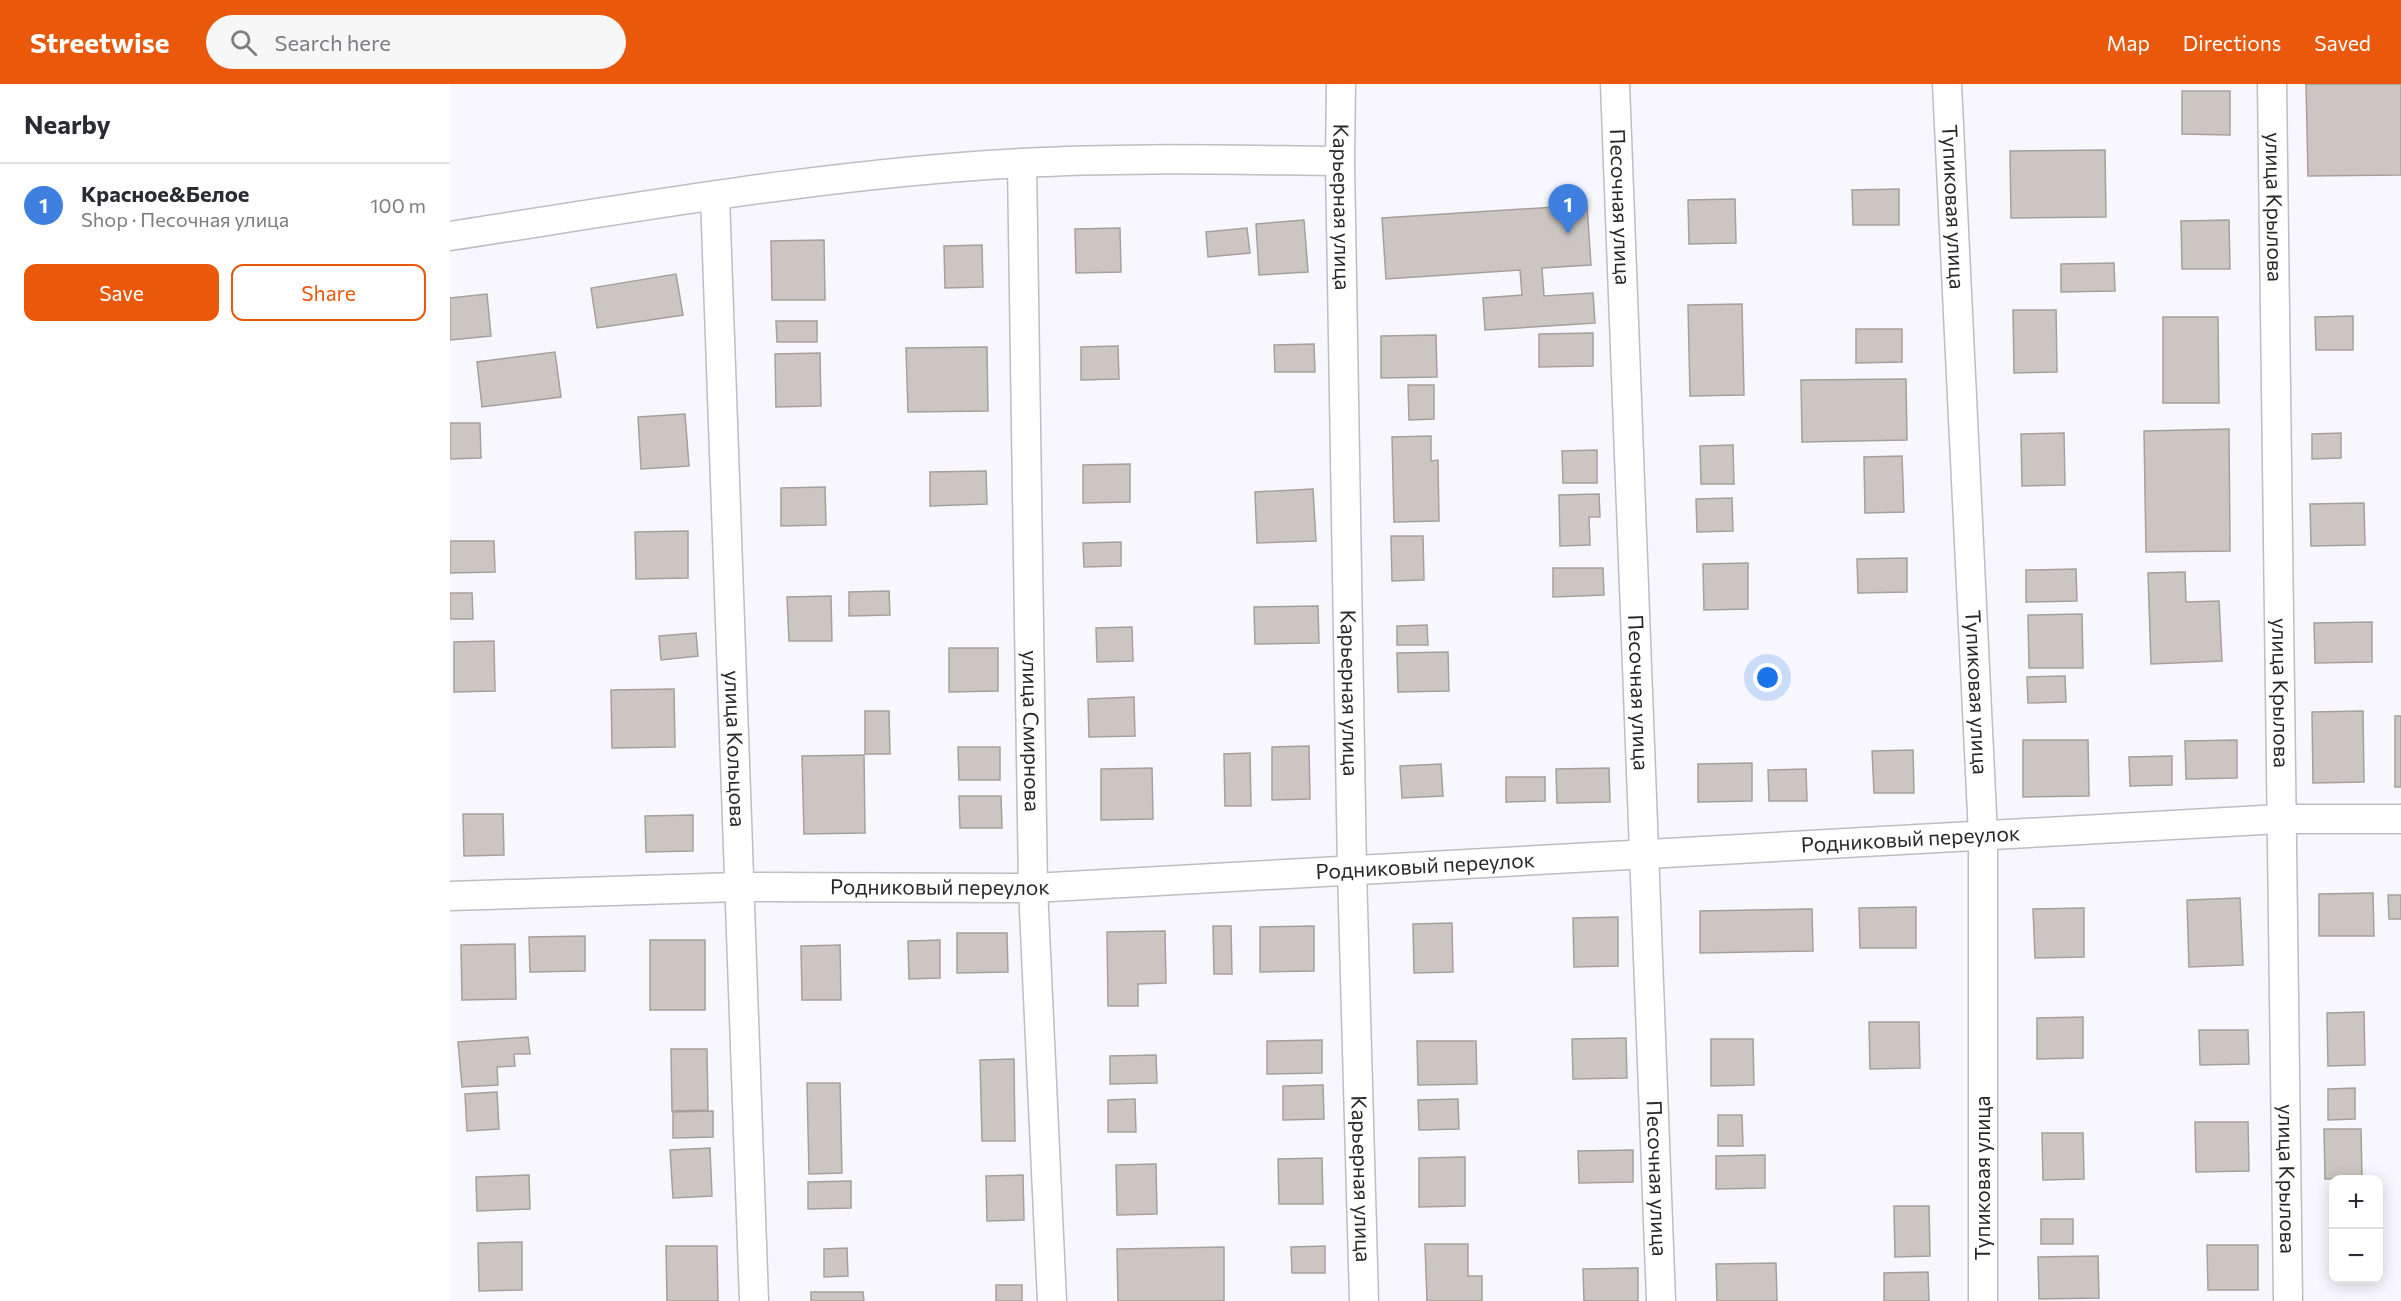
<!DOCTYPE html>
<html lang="en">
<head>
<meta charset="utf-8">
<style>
  body { margin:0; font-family:Commissioner,sans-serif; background:#f7f7f7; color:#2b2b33 }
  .controls { position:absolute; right:18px; bottom:18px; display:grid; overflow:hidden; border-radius:12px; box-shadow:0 3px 15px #0003 }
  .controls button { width:54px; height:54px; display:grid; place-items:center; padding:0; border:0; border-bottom:2px solid #e1e1e2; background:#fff; color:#2b2b33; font:30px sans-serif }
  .you { position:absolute; left:1318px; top:594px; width:21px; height:21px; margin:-15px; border:4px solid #fff; border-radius:50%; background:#1a73e8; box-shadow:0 0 0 9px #1a73e833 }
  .badge { display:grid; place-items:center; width:39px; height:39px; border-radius:50%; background:#ea580c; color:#fff; font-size:20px; font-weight:700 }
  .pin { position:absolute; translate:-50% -50px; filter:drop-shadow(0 2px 3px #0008) }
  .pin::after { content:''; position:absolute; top:32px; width:21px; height:18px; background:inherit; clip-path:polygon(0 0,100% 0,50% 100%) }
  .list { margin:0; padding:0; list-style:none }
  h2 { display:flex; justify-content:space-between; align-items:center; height:78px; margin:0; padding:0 24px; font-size:26px }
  h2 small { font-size:20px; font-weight:400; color:#7c7c81 }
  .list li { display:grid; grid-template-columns:39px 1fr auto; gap:18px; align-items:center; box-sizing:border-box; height:84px; padding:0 24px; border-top:2px solid #e1e1e2 }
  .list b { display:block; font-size:22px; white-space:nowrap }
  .list p { margin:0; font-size:20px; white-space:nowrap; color:#7c7c81 }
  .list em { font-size:20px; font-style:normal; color:#7c7c81 }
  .actions { display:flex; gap:12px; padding:18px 24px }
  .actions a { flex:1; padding:14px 0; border:2px solid #ea580c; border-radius:12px; text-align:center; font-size:21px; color:#ea580c }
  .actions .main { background:#ea580c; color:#fff }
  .icon { flex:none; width:33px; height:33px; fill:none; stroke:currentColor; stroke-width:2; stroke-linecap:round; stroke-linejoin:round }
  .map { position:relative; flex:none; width:1951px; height:1217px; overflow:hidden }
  header { display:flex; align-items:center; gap:36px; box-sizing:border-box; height:84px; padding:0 30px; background:#ea580c; color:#fff }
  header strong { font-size:28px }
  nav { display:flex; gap:33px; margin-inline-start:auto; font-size:21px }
  .search { width:420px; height:54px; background:#f7f7f7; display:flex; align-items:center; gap:15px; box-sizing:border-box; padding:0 21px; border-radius:33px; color:#7c7c81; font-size:22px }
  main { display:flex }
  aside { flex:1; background:#fff }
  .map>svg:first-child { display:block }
</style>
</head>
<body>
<header>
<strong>Streetwise</strong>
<div class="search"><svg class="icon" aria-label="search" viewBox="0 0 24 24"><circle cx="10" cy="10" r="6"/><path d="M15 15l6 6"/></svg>Search here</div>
<nav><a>Map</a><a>Directions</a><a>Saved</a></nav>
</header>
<main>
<aside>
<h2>Nearby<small></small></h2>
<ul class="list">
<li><span class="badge" style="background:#3f7fe0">1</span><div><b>Красное&amp;Белое</b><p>Shop · Песочная улица</p></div><em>100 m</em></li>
</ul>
<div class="actions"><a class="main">Save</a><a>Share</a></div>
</aside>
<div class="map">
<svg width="1951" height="1217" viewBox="0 0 1951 1217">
  <rect width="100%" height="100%" fill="#f8f7fe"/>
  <g fill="#ccc6c2" stroke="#a6a09c" stroke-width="1.5">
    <path d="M1856,0H1951V91L1858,92Z"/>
    <path d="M1732,7H1780V51L1732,50Z"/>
    <path d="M1655,66L1656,133L1561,134L1560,67Z"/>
    <path d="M1449,105V141H1403L1402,106Z"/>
    <path d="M1285,115L1286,159L1239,160L1238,116Z"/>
    <path d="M1137,121L1141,181L1092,184L1094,212L1143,209L1145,239L1035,246L1033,214L1072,211L1070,186L936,195L932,134Z"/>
    <path d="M854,136L858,188L809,191L806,140Z"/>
    <path d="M1779,136L1780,185H1732L1731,137Z"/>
    <path d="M670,144L671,188L626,189L625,145Z"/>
    <path d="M797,144L800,169L758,173L756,148Z"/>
    <path d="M374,156L375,216H322L321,157Z"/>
    <path d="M532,161L533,203L495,204L494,162Z"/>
    <path d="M1664,179L1665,207L1611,208V180Z"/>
    <path d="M226,190L233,231L147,244L141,204Z"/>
    <path d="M37,210L41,252L0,256V214Z"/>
    <path d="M1292,220L1294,311L1240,312L1238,221Z"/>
    <path d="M1563,226H1606L1607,288L1564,289Z"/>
    <path d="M1903,232V266H1866L1865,233Z"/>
    <path d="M1713,233H1768L1769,319H1713Z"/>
    <path d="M326,237H367V258H327Z"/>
    <path d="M1406,245H1452V278L1406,279Z"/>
    <path d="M1143,249V282L1089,283V250Z"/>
    <path d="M986,251L987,293L931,294V252Z"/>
    <path d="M864,260L865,288H825L824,261Z"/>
    <path d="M668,262L669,295L631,296V263Z"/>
    <path d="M537,263L538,327L458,328L456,264Z"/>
    <path d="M105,268L111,313L32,323L27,278Z"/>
    <path d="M370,269L371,322L326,323L325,270Z"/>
    <path d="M1456,295L1457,356L1352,358L1351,296Z"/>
    <path d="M958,301H984V335L959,336Z"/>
    <path d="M235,330L239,382L191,385L188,333Z"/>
    <path d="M0,339H30L31,374L0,375Z"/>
    <path d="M1779,345L1780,467L1696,468L1694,347Z"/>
    <path d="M1614,349L1615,401L1572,402L1571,350Z"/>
    <path d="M1891,349V374L1862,375V350Z"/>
    <path d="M981,352V377L988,376L989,437L944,438L942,353Z"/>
    <path d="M1283,361L1284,400H1251L1250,362Z"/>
    <path d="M1147,366V399H1113L1112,367Z"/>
    <path d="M1452,372L1454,428L1415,429L1414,373Z"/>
    <path d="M680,380V418L633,419V381Z"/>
    <path d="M536,387L537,420L480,422V388Z"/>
    <path d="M375,403L376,441L331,442V404Z"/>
    <path d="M863,405L866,457L807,459L805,408Z"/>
    <path d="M1149,410L1150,433H1139L1140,461L1110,462L1109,411Z"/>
    <path d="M1282,414L1283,447L1247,448L1246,415Z"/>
    <path d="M1914,419L1915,461L1861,462L1860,420Z"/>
    <path d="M238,447V494L186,495L185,448Z"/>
    <path d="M941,452H973L974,496L942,497Z"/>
    <path d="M0,457H44L45,488L0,489Z"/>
    <path d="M671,458V482L634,483L633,459Z"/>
    <path d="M1457,474V508L1408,509L1407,475Z"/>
    <path d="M1298,479V525L1254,526L1253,480Z"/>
    <path d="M1103,484H1153L1154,511L1103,513Z"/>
    <path d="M1626,485L1627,517L1576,518V486Z"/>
    <path d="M1735,488L1736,518L1769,517L1772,577L1701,580L1698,489Z"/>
    <path d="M439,507L440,531L399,532V508Z"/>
    <path d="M0,509H22L23,535H0Z"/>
    <path d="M381,512L382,557H339L337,513Z"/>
    <path d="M868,522L869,559L805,560L804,523Z"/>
    <path d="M1632,530L1633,584H1579L1578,531Z"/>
    <path d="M1922,538V578L1865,579L1864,539Z"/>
    <path d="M977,541L978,561H947V542Z"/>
    <path d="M682,543L683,577L647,578L646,544Z"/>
    <path d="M246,549L248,572L211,576L209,552Z"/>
    <path d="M44,557L45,607L4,608V558Z"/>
    <path d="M499,564H548V607L499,608Z"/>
    <path d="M998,568L999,607L948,608L947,569Z"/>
    <path d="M1615,592L1616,618L1578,619L1577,593Z"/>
    <path d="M224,605L225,663L162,664L161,606Z"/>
    <path d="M684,613L685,652L639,653L638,615Z"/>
    <path d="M415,627H439L440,670H415Z"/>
    <path d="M1913,627L1914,698L1863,699L1862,628Z"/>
    <rect x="1945" y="632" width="6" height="71"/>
    <path d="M1573,656H1638L1639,712L1573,713Z"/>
    <path d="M1787,656V694L1736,695L1735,657Z"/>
    <path d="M859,662L860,715L822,716V663Z"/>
    <path d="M508,663H550V696H509Z"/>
    <path d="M1463,666L1464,709H1424L1422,667Z"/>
    <path d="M800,669L801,722H775L774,670Z"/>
    <path d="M414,671L415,749L354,750L352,672Z"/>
    <path d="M1722,672V701L1680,702L1679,673Z"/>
    <path d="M1302,679V717L1248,718V680Z"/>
    <path d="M991,680L993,712L952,714L950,682Z"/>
    <path d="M702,684L703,735L651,736V685Z"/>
    <path d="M1159,684L1160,718L1107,719L1106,685Z"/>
    <path d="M1356,685L1357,717H1319L1318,686Z"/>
    <path d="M1056,693H1095V717L1056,718Z"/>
    <path d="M509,712H551L552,744H510Z"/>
    <path d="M13,730H53L54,771L14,772Z"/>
    <path d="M243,731V767L196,768L195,732Z"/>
    <path d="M1923,809L1924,852H1869V810Z"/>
    <path d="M1938,811H1951V835H1939Z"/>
    <path d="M1790,814L1793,881L1739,883L1737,816Z"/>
    <path d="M1466,823V864H1410L1409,824Z"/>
    <path d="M1634,824V873L1585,874L1583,825Z"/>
    <path d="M1362,825L1363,867L1250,869V827Z"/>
    <path d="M1168,833V882L1124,883L1123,834Z"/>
    <path d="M1002,839L1003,888L964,889L963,840Z"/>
    <path d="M763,842H781L782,890H764Z"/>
    <path d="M864,842V887L810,888V843Z"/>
    <path d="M715,847L716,899L688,900V922H658L657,848Z"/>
    <path d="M507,849H557L558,888L507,889Z"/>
    <path d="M135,852V887L80,888L79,853Z"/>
    <rect x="200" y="856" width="55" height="70"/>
    <path d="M490,856V894L459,895L458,857Z"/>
    <path d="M65,860L66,915L12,916L11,861Z"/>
    <path d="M390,861L391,916H352L351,862Z"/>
    <path d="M1914,928L1915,981L1878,982L1877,929Z"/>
    <path d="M1633,933V974L1587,975V934Z"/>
    <path d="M1419,938H1469L1470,984L1420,985Z"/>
    <path d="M1749,946H1798L1799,980L1750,981Z"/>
    <path d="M78,953L80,970H64L65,982L47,983L48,1001L12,1003L8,958Z"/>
    <path d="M1176,954L1177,994L1123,995L1122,955Z"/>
    <path d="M1261,955H1303L1304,1001L1261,1002Z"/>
    <path d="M872,956V989L817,990V957Z"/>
    <path d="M967,957H1026L1027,1000L968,1001Z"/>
    <path d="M221,965H257L258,1026L222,1027Z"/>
    <path d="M706,971L707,999L660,1000V972Z"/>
    <path d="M564,975L565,1057H532L530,976Z"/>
    <path d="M357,999H390L392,1089L359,1090Z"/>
    <path d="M873,1001L874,1035L833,1036V1002Z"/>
    <path d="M1905,1004V1035L1878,1036V1005Z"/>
    <path d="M47,1008L49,1045L17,1047L15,1010Z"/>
    <path d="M685,1015L686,1048H658V1016Z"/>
    <path d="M1008,1015L1009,1045L969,1046L968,1016Z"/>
    <path d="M263,1027V1053L223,1054V1028Z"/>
    <path d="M1268,1031H1292L1293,1062H1268Z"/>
    <path d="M1745,1038H1798L1799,1087L1746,1088Z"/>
    <path d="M1874,1045H1911L1912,1094L1875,1095Z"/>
    <path d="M1592,1049H1633L1634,1095L1593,1096Z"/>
    <path d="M260,1064L262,1112L223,1114L220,1066Z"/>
    <path d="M1183,1066V1098L1129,1099L1128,1067Z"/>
    <path d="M1315,1071V1104L1266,1105V1072Z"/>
    <path d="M1015,1073V1122L969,1123V1074Z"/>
    <path d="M872,1074L873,1120H829L828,1075Z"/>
    <path d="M706,1080L707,1130L667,1131L666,1081Z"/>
    <path d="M79,1091L80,1125L27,1127L26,1093Z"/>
    <path d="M573,1091L574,1136L537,1137L536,1092Z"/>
    <path d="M401,1097V1124L358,1125V1098Z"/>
    <path d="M1444,1122H1479L1480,1172L1445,1173Z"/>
    <rect x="1591" y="1135" width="32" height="25"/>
    <rect x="1880" y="1154" width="4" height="31"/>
    <path d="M72,1158V1206L29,1207L28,1159Z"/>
    <path d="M975,1160H1018V1192H1032V1217H977Z"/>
    <path d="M1757,1161H1808V1206H1758Z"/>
    <path d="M216,1162H267L268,1217H217Z"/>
    <path d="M875,1162V1189H842L841,1163Z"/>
    <path d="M774,1163V1217H668L667,1165Z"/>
    <path d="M397,1164L398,1192L374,1193V1165Z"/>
    <path d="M1648,1172L1649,1214L1589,1215L1588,1173Z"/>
    <path d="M1326,1179L1327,1217H1267L1266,1180Z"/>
    <path d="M1188,1184V1217H1134L1133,1185Z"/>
    <path d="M1478,1188L1479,1217H1434V1189Z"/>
    <rect x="546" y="1201" width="26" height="16"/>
    <path d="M361,1208H413L414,1217H361Z"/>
  </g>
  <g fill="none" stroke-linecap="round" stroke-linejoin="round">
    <g stroke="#bdbdc4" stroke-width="31">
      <g id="minor">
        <path id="s1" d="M891,0L890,77L902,786L914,1217"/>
        <path id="s2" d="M1165,0L1211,1217"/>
        <path id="s3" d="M1497,0L1533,751V1217"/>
        <path id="s4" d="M1822,0L1838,1217"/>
        <path id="s5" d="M572,79L583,804L602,1217"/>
        <path id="s6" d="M265,113L304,1217"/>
        <path d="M0,152C190,123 380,89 572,79C678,73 785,76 890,77"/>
        <path id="s7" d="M0,812L288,803L583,804L1830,735H1951"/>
      </g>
    </g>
    <use href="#minor" stroke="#fff" stroke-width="28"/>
  </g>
  <g text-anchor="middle" stroke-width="5" stroke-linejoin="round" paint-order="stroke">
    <g font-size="21" fill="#28282a" stroke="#fff">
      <text dy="7" stroke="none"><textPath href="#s1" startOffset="123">Карьерная улица</textPath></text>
      <text dy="7" stroke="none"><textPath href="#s2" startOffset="123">Песочная улица</textPath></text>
      <text dy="7" stroke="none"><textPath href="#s3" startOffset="123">Тупиковая улица</textPath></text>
      <text dy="7" stroke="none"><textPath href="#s4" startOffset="123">улица Крылова</textPath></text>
      <text dy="7" stroke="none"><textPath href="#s3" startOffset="609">Тупиковая улица</textPath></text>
      <text dy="7" stroke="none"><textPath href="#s1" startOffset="609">Карьерная улица</textPath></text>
      <text dy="7" stroke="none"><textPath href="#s2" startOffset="609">Песочная улица</textPath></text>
      <text dy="7" stroke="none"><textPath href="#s4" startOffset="609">улица Крылова</textPath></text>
      <text dy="7" stroke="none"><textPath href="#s5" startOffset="568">улица Смирнова</textPath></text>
      <text dy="7" stroke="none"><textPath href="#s6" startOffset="552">улица Кольцова</textPath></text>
      <text dy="7" stroke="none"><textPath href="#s7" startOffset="1462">Родниковый переулок</textPath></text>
      <text dy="7" stroke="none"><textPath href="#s7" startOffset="976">Родниковый переулок</textPath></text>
      <text dy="7" stroke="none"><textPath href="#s7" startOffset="490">Родниковый переулок</textPath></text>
      <text dy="7" stroke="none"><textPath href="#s1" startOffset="1095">Карьерная улица</textPath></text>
      <text dy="7" stroke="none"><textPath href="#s2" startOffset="1095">Песочная улица</textPath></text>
      <text transform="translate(1533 1094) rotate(-90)" y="7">Тупиковая улица</text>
      <text dy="7" stroke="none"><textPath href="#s4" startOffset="1095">улица Крылова</textPath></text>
    </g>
  </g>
</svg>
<div class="controls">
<button>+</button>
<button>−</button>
</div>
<div class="you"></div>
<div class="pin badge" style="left:1118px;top:150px;background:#3f7fe0">1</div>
</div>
</main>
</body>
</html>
